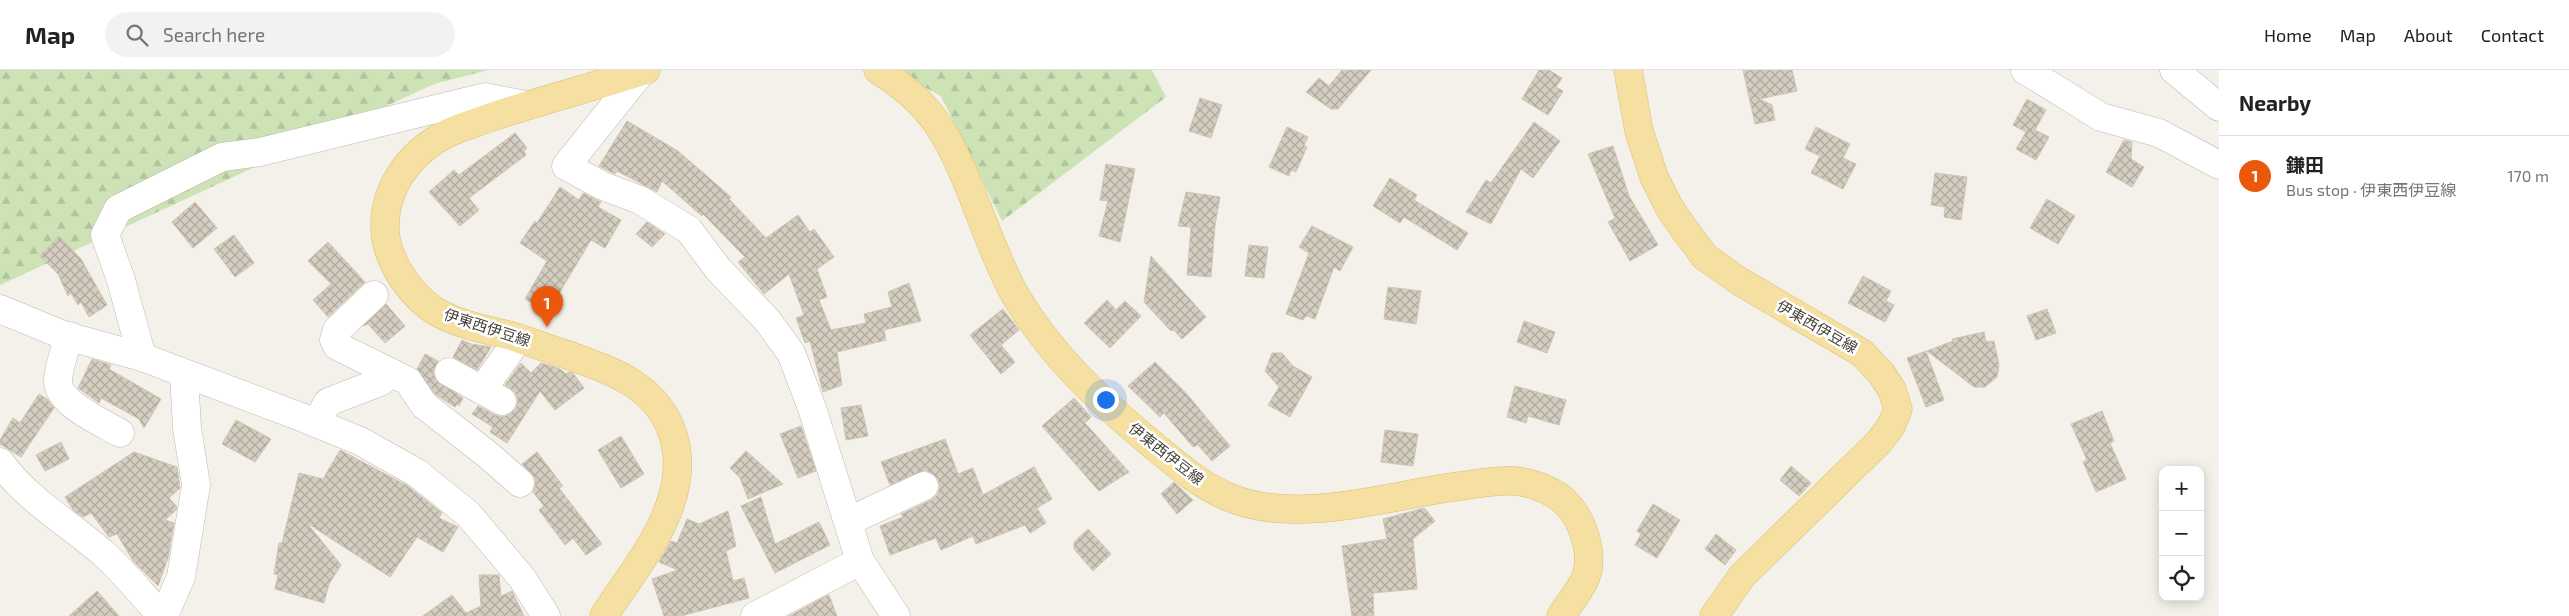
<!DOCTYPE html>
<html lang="en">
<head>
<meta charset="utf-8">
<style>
  body { margin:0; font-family:"Exo 2","Noto Sans JP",sans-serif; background:#f2f2f2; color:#222 }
  .controls { position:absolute; right:15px; bottom:15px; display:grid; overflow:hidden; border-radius:10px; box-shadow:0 2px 12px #0003 }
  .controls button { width:45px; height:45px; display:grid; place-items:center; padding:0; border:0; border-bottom:1px solid #e0e0e0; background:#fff; color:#222; font:25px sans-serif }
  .you { position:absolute; left:1105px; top:329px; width:18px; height:18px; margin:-12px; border:4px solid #fff; border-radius:50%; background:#1a73e8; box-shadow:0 0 0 8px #1a73e833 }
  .badge { display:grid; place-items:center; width:32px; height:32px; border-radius:50%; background:#ea580c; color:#fff; font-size:16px; font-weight:700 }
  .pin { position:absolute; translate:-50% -41px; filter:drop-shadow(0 1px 2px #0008) }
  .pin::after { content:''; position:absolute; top:26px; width:18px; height:15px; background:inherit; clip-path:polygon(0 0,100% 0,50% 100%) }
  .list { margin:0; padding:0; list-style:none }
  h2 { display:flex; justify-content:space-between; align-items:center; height:65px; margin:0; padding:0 20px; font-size:21px }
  h2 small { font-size:16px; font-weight:400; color:#767676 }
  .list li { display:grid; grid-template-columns:32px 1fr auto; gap:15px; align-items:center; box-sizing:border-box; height:80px; padding:0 20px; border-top:1px solid #e0e0e0 }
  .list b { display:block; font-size:19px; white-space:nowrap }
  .list p { margin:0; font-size:16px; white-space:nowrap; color:#767676 }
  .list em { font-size:16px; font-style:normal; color:#767676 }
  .icon { flex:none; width:28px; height:28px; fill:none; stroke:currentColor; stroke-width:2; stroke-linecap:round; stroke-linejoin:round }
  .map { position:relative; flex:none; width:2219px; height:546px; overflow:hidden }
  header { display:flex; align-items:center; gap:30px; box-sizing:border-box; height:70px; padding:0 25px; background:#fff; border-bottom:1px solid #e0e0e0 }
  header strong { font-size:24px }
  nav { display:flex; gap:28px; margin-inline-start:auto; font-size:18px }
  .search { width:350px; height:45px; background:#f2f2f2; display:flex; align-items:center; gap:12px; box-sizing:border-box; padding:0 18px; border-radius:28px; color:#767676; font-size:19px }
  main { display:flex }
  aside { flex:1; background:#fff }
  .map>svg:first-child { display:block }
</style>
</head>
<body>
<header>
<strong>Map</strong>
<div class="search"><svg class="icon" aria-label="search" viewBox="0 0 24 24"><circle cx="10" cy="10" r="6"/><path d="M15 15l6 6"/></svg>Search here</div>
<nav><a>Home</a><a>Map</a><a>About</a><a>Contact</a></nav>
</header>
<main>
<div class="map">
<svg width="2219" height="546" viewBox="0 0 2219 546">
  <defs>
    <pattern id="forest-firs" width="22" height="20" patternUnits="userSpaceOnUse" patternTransform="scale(1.25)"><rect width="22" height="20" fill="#cde3b6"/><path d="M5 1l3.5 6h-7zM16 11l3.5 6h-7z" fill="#b1c49d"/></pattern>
    <pattern id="building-cross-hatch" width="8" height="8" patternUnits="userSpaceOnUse" patternTransform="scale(1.25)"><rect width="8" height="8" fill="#d4cdc0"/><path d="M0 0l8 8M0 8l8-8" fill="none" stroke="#aea89d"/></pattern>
  </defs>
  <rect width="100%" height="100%" fill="#f3f1ea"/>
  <g fill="url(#forest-firs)">
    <path d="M0,0H489L434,14L0,215Z"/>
    <path d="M892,0H1152L1166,27L1002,151L941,26Z"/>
  </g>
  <g fill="url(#building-cross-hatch)" stroke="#cec5b4">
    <path d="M1342,0H1371L1338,39H1331L1306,22L1319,8L1329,16Z"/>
    <path d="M1539,0H1549L1562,8L1556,17L1563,21L1548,45L1522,29Z"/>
    <path d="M1743,0H1792L1797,21L1759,29L1772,35L1775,50L1755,54Z"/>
    <path d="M1200,28L1222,35L1211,68L1189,61Z"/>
    <path d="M2027,29L2046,40L2035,60L2049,67L2036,90L2016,79L2026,62L2013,55Z"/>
    <path d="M627,51L678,81L731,127L729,129L766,168L798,145L810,162L814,159L834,187L817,199L827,227L819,230L831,260L866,253L864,244L892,237L888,222L909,213L921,251L884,260L886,270L837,282L842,315L823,322L810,271L805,273L796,248L804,245L789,204L764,224L738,192L745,187L703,144L702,146L662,111L657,122L617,101L615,104L599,96Z"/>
    <path d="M1534,52L1560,71L1533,108L1521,99L1491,154L1466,142L1486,110L1491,113Z"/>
    <path d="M1287,57L1308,67L1304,76L1307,77L1296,102L1291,100L1289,106L1269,97Z"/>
    <path d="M1816,57L1850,74L1843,88L1856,94L1843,119L1811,103L1820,86L1805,79Z"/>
    <path d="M515,63L527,78L524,81L526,85L469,128L479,140L460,156L429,122L454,100L459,105Z"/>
    <path d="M2124,70L2132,72L2131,89L2144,97L2132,117L2106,102Z"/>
    <path d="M1613,76L1629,126L1658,175L1630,191L1608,152L1615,148L1588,84Z"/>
    <path d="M1106,94L1135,99L1120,172L1099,166L1108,131L1100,130Z"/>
    <path d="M1935,103L1967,107L1961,150L1944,147L1945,137L1931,135Z"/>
    <path d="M1390,108L1417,125L1414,130L1468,163L1457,180L1404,147L1400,153L1373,136Z"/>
    <path d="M560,117L579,130L583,123L601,132L598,137L621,150L605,178L591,170L548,242L525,229L547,191L520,173L535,151L537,153Z"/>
    <path d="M1186,122L1220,127L1215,155L1211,207L1187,205L1191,157L1178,156Z"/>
    <path d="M2047,129L2075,146L2058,174L2030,158Z"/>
    <path d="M195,132L217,158L193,178L172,152Z"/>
    <path d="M647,152L665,164L652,177L636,164Z"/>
    <path d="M1312,156L1353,177L1340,201L1334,197L1315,249L1306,246L1303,250L1286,244L1309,183L1299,177Z"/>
    <path d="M234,165L254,193L235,207L214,179Z"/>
    <path d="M59,166L81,189L107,235L89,247L81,232L78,235L71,223L68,226L58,204L40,186Z"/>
    <path d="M328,172L365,212L328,247L313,230L331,214L308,191Z"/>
    <path d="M1249,175L1268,177L1264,208L1245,206Z"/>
    <path d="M1151,186L1206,247L1182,269L1174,260L1171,261L1144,232Z"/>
    <path d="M1863,206L1891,221L1886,231L1894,235L1885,252L1848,233Z"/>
    <path d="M1388,217L1421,221L1416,254L1384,249Z"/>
    <path d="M1107,230L1116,240L1125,231L1141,246L1110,278L1084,253Z"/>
    <path d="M386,234L405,256L385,273L368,254L363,256Z"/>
    <path d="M1003,239L1019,260L1001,275L1015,292L1001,304L970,265Z"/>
    <path d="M2047,239L2056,263L2036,270L2027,246Z"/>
    <path d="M1524,251L1555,262L1547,283L1517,272Z"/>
    <path d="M1984,262L1986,272L1994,271L1999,295L1997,307L1985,317H1974L1927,281L1953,271L1952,269Z"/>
    <path d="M462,270L471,274L491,277L477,300L453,287Z"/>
    <path d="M1926,281L1944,330L1926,337L1907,288Z"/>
    <path d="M1272,283H1282L1293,296L1312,307L1290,347L1268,335L1279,317L1265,301Z"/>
    <path d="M425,284L438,291L433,302L436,310L463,328L459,336L457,334L455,337L435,324L417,299Z"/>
    <path d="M92,289L111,295L109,299L161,329L144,358L139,349L101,328L99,333L78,318Z"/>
    <path d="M1155,292L1186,323L1230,376L1212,391L1198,375L1193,377L1164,343L1160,347L1128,316Z"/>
    <path d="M521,293L531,303L541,293L560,299L566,304L569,302L573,303L584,318L555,340L540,321L507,373L490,362L493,357L472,344L478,336L495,345L503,347L510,344L516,338L518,330L515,322L505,315Z"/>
    <path d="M1515,316L1566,330L1559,355L1528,346L1526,353L1507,347Z"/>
    <path d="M39,324L47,329L54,338L21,387L0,374V370L13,348L20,353Z"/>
    <path d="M1074,328L1091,347L1085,353L1129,402L1099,421L1042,356Z"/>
    <path d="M861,335L868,366L846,370L841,338Z"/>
    <path d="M2102,341L2114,371L2110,373L2126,409L2096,422L2083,392L2087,390L2071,354Z"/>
    <path d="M236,350L271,369L255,392L222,374Z"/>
    <path d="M801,356L816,401L798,408L780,364Z"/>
    <path d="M1385,360L1418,364L1413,396L1381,392Z"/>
    <path d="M621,366L644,404L621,418L598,380Z"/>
    <path d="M945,369L958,404L973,398L983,425L1034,397L1052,429L1037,438L1046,453L1030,463L1025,455L976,474L973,466L941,480L936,468L890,485L880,456L903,447L901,444L931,430L937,425L940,417L938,409L933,404L925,400L890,415L881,392Z"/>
    <path d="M61,372L69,389L45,401L36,385Z"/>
    <path d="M340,380L408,416L442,443L439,448L458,457L443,482L417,467L390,507L307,453L341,495L329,514L324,533L275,519L278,505L274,504L279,473H282L299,403L323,409Z"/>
    <path d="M746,381L783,414L748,429L740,408L730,398Z"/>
    <path d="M134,382L177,397L180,418L169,428L177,437L176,440L165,450L174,453L168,488L158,516L133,491L117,464L109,467L91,443L83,447L73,440L65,427Z"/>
    <path d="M537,382L563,416L559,418L602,474L586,485L573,468L565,475L539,440L544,436L533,422L535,416V408L522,394Z"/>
    <path d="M1791,396L1811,413L1799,426L1780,410Z"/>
    <path d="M1174,412L1193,430L1177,444L1161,424Z"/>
    <path d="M761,427L775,474L819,452L830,475L775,503L741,436Z"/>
    <path d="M1653,434L1680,450L1657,488L1635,475L1641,464L1637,461Z"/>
    <path d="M1424,438L1435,451L1413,469L1417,519L1373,523L1374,546H1352L1342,476L1387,469L1383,449Z"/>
    <path d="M728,441L736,476L726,481L733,511L744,508L749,528L681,546H664L652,509L678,500L659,492L671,471L677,473L687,449L699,454Z"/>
    <path d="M1088,459L1111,484L1093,501L1074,479V472Z"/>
    <path d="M1716,464L1736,480L1725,495L1705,479Z"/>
    <path d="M479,505H499L501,526L512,521L524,546H423L452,525L466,543L481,536Z"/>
    <path d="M97,521L119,546H69Z"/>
    <path d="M829,525L837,546H789L828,525Z"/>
  </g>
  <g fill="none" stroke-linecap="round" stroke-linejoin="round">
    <g stroke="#beb9ad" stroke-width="29">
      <g id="minor">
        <path d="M2025,0L2101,47L2159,63L2219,95"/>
        <path d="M2174,0L2219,37"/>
        <path d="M642,1L566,96L603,116L640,130L689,160L718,199L767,250L791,283L812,338L860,491L896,546"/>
        <path d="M374,225L337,260L334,270L337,276L408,311L424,335L488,385L520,413"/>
        <path d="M0,239L63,265L142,287L301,347L360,371L417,403L468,444L522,508L546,546"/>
        <path d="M69,266C65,281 58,298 58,312C59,334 103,353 120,363"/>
        <path d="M142,287L121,210L105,165L118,139L222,87L260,82L485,27L525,35"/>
        <path d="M449,302L502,331"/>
        <path d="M482,320L519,268"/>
        <path d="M316,353L328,332L380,312L392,303"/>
        <path d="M0,392C27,430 70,454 104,484C125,503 143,526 162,546"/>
        <path d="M849,451L924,416"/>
        <path d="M164,546L181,507L196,415L187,358L184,304"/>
        <path d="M755,546L860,491"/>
      </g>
    </g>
    <g stroke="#d9be72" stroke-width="29">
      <g id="major">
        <path d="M878,0C902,15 927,36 942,61C972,110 986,172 1014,223C1049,284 1100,331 1154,376C1177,395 1199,414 1226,426C1297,458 1394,423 1468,415C1483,413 1500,410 1515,411C1530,412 1551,420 1563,430C1583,448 1596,486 1584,511C1578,523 1568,535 1561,546"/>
        <path d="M1628,0L1639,61L1654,107L1669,137L1684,159L1705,187L1739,211L1862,283L1881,303L1892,320L1898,339L1891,356L1879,372L1742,506L1714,546"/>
        <path d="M604,546C637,494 694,431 673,365C657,315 612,301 568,285C548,279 528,271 508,265C483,259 457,254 435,241C420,231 407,216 398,201C391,187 385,174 385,158C384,122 405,90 434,71C450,60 470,55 489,48C541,30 594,17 646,0"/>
      </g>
    </g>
    <use href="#minor" stroke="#fff" stroke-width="28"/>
    <use href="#major" stroke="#f5e0a1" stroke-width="28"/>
  </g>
  <g text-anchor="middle" stroke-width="5" stroke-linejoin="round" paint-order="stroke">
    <g font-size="15" fill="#464138" stroke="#fff">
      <text transform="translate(1817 257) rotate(30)" y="5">伊東西伊豆線</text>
      <text transform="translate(487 258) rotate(18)" y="5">伊東西伊豆線</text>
      <text transform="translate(1166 384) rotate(38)" y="5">伊東西伊豆線</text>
    </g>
  </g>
</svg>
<div class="controls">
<button>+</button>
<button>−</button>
<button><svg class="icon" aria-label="locate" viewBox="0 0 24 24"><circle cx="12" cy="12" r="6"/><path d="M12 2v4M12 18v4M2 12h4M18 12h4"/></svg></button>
</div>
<div class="you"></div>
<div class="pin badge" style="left:547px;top:257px">1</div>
</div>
<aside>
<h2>Nearby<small></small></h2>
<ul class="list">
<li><span class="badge">1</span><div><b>鎌田</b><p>Bus stop · 伊東西伊豆線</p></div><em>170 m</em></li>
</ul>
</aside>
</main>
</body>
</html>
